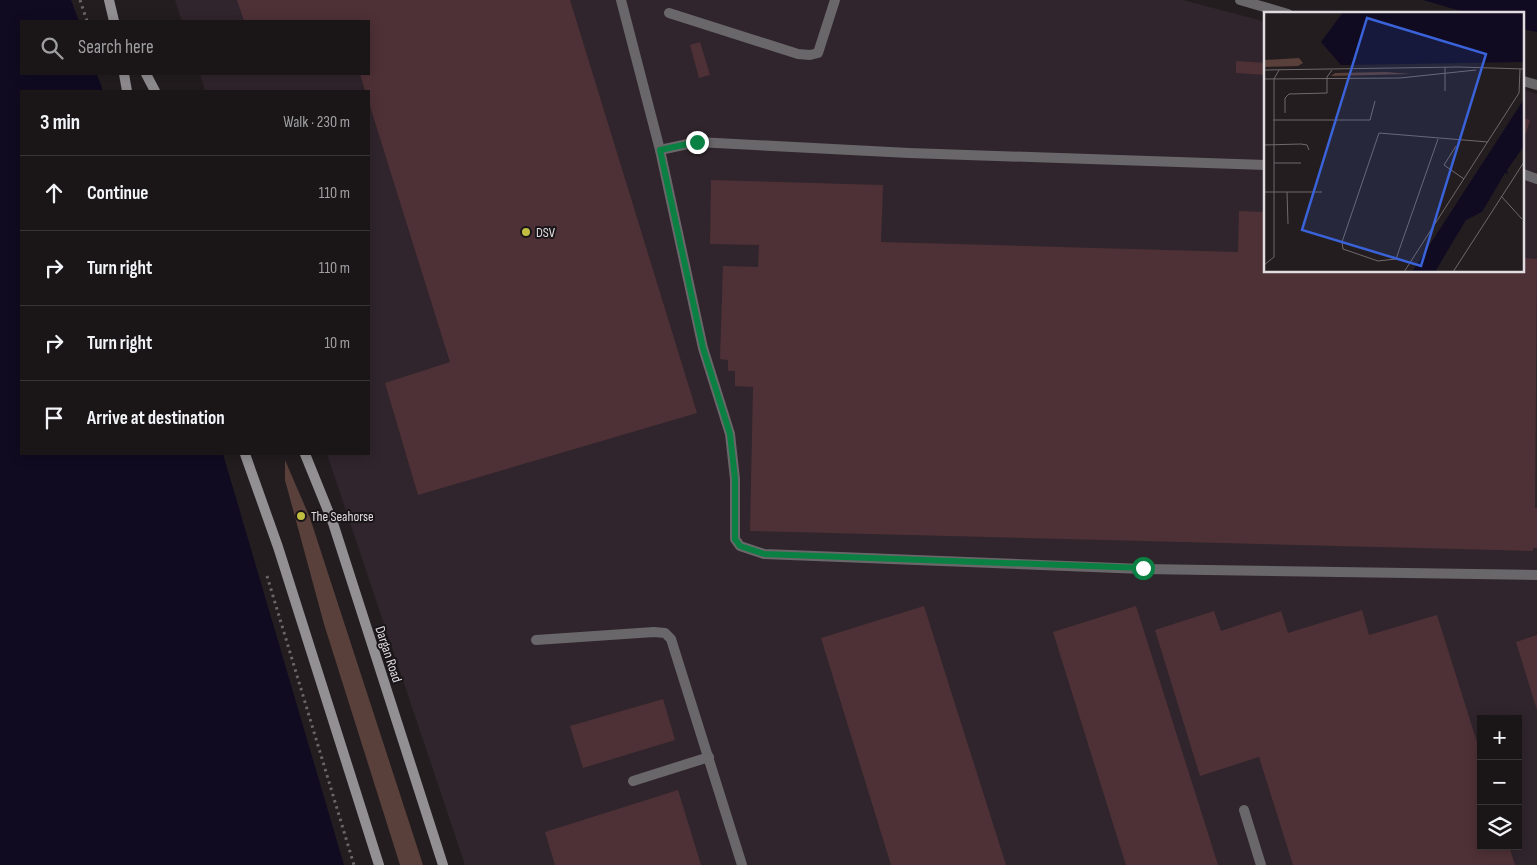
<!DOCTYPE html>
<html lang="en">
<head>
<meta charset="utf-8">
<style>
  body { margin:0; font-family:"Sofia Sans Condensed",sans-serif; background:#231f21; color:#f1f3f6 }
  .controls { position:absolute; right:15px; bottom:15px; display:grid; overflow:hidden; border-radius:0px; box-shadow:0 2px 12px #0003 }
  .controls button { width:45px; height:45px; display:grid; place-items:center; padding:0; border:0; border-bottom:1px solid #383537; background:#1a1618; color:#f1f3f6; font:25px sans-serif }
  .stop { position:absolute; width:15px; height:15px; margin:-11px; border:4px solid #0b8043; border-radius:50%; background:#fff }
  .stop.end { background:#0b8043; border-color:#fff; box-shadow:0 1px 5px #0008 }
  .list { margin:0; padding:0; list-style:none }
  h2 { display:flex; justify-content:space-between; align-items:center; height:65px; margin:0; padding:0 20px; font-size:21px }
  h2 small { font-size:16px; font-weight:400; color:#9f9fa2 }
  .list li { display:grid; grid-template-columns:32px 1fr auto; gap:15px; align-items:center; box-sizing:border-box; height:75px; padding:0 20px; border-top:1px solid #383537 }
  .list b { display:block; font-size:19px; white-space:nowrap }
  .list em { font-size:16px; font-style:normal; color:#9f9fa2 }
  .icon { flex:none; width:28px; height:28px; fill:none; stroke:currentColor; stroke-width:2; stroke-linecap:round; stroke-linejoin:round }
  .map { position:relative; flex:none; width:1537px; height:865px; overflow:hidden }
  .search { position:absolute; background:#1a1618; box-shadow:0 2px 12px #0003; left:20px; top:20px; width:350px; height:55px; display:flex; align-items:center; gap:12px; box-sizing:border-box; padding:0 18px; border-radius:0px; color:#9f9fa2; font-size:19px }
  .panel { position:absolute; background:#1a1618; box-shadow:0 2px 12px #0003; left:20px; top:90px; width:350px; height:365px; border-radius:0px }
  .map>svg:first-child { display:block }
</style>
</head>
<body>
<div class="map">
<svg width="1537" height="865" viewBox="0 0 1537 865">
  <rect width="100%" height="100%" fill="#231d20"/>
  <path fill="#30252c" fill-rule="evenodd" d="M175,0H1183L1266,22V271H1523V90L1537,94V865H465L327,454H369V91H205L200,74H369V21H182ZM1481,719H1518V846H1481Z"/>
  <path fill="#5a403a" d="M285,460L310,518L423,865H400L324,624L285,480Z"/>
  <g fill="#100b21">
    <path d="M0,0H71L79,21H21V74H97L103,91H21V454H223L344,865H0Z"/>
    <path d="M1423,0H1537V32L1523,29V14H1471Z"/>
  </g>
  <g fill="#4e3136">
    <path d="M237,0H570L697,413L418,495L385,383L450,362L369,103V91H365L360,74H369V21H244Z"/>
    <path d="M700,42L710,75L699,78L690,45Z"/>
    <path d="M1236,61L1266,63V75L1236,73Z"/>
    <path d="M1523,118L1530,120L1526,133L1523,132Z"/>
    <path d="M711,180L883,185L881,242L1238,252L1239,211L1266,212V271H1523V258L1537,259L1535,508H1537V548H1533V551L750,531L753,387L735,386V371H728V360L720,359L723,266L758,267L759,245L710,244Z"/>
    <path d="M924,606L1006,865H891L821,638Z"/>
    <path d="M1136,606L1218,865H1126L1053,632Z"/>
    <path d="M1362,610L1369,635L1437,615L1481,755V846H1509L1515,865H1293L1259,757L1200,776L1155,630L1214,611L1221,631L1281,611L1288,633Z"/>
    <path d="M1537,635V710L1516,642Z"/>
    <path d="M663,699L675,740L583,768L570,726Z"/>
    <path d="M678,790L701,865H555L545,832Z"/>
  </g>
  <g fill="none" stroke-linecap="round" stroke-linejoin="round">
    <g stroke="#6a6568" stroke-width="3" stroke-dasharray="2.5 4" stroke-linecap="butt">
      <path d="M80,0L87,21"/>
      <path d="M267,576L354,865"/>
    </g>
    <g stroke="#696769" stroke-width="10">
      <path d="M621,0L660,150L703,348L730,434L735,479V539L740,546L764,554L1143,569L1537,575"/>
      <path d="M669,13L798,54L810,55L818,53L835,0"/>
      <path d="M660,150L697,142L909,153L1266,165"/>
      <path d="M1523,174L1537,179"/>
      <path d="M536,640L654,632L665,633L671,639L742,865"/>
      <path d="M633,781L709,757"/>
      <path d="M1244,810L1261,865"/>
    </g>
    <g stroke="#696769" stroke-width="10">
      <path d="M1240,0L1288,14"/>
      <path d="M1523,81L1537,85"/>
    </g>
    <g stroke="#939094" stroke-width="10">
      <path d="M109,0L114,21"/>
      <path d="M124,74L127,91"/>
      <path d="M146,74L155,91"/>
      <path d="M245,454L278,547L379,865"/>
      <path d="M305,454L333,523L443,865"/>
    </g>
  </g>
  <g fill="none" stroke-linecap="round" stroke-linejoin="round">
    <path stroke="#0b8043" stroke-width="6" d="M697,142L660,150L703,348L730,434L735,479V539L740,546L764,554L1143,568"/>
  </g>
  <g fill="#bfbe41" stroke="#191417" stroke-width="2">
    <circle cx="526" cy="232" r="5"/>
    <circle cx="301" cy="516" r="5"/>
  </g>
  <g text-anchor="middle" stroke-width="4" stroke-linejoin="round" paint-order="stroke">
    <g font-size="14" fill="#e0dcdf" stroke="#191417" text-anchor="start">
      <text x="536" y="237">DSV</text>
      <text x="311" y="521">The Seahorse</text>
    </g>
    <g font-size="14" fill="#e0dcdf" stroke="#191417">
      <text transform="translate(389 654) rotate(72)" y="5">Dargan Road</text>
    </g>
  </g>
  <g transform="translate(1264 12)">
    <rect width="260" height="260" fill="#231d20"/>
    <path d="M35,46L39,51L34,54L0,55V48ZM71,61L122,60L147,62L67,64Z" fill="#5a403a"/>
    <path d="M79,0H260V50L77,53L57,30ZM260,87V134L243,158L244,162L241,161L218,200L202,208L171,260H148Z" fill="#100b21"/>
    <path fill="none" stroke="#6f696c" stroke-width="1" d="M181,55V79M0,58L195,55L260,57M0,67L136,66L212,58M21,101V86L25,82L63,81V65L68,58M9,108H106L111,89M174,127L132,247L114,249L79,237L78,230L115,121L224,130M0,133L37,132L43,133L45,138M192,134L180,153L200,167M10,151H37M0,180H58M23,180L24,212M237,184L258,207M0,253L10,245V67L15,58M140,260L255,81L256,57M189,260L260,150"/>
    <path fill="#3a63d9" fill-opacity="0.15" stroke="#3a63d9" stroke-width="2.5" d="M103,6L222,42L157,254L38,218Z"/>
    <rect width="260" height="260" fill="none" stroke="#e0dcdf" stroke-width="2.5"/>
  </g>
</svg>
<div class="controls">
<button>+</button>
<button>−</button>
<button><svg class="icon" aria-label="layers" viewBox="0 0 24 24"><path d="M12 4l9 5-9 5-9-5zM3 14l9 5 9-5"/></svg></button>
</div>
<div class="stop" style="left:1143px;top:568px"></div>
<div class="stop end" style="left:697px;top:142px"></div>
<div class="search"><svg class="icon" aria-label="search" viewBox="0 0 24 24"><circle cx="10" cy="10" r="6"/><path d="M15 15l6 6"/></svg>Search here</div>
<section class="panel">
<h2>3 min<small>Walk · 230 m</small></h2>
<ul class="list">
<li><svg class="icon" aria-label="ahead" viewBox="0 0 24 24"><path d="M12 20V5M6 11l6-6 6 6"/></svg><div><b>Continue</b></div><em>110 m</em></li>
<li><svg class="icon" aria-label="right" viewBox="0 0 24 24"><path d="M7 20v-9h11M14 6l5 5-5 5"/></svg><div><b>Turn right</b></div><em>110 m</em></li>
<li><svg class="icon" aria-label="right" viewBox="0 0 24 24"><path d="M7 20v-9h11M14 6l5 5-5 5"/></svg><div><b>Turn right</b></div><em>10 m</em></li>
<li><svg class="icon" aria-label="arrive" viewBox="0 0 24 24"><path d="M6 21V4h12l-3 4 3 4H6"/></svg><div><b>Arrive at destination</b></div></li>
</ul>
</section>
</div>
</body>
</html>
